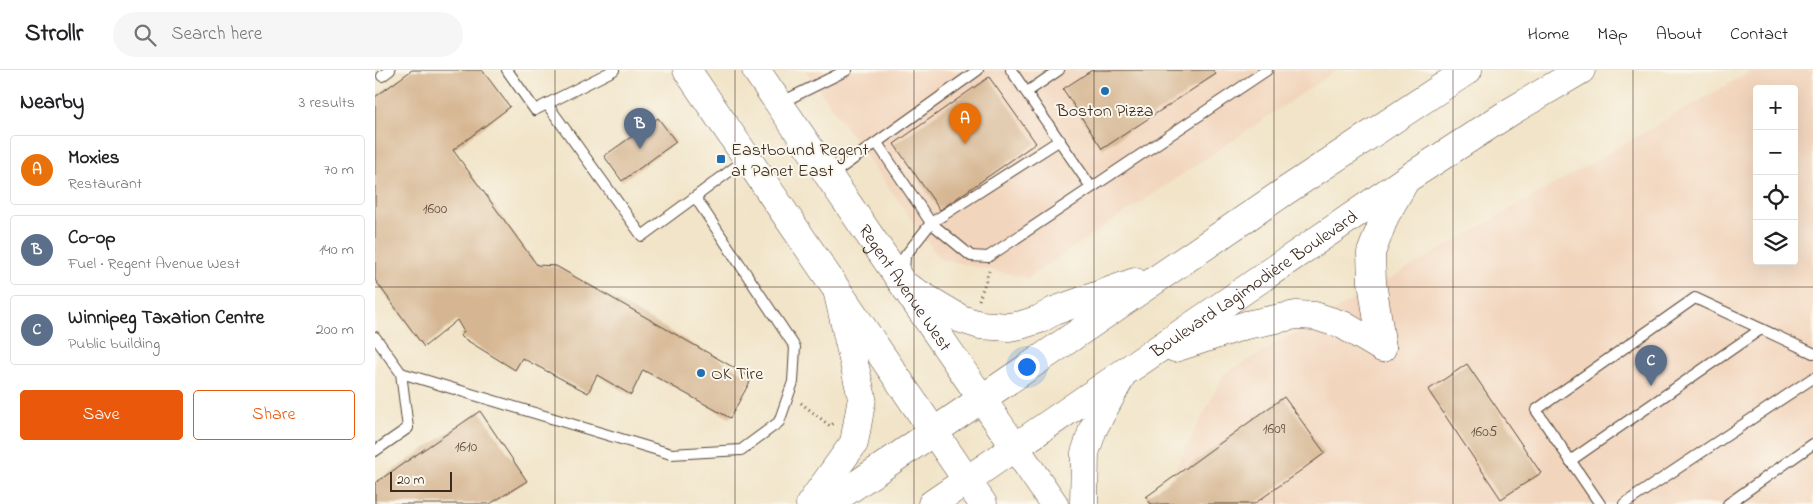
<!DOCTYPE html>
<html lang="en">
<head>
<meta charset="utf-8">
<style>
  body { margin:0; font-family:"Indie Flower",sans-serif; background:#f6f6f6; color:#202124 }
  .controls { position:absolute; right:15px; top:15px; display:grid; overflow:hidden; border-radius:5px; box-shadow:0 5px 20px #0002 }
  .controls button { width:45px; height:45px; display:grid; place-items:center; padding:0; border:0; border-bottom:1px solid #e0e0e0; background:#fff; color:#202124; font:25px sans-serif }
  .scale { position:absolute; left:15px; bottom:12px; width:62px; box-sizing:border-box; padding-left:5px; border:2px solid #3b2a1e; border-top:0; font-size:14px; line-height:18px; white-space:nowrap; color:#3b2a1e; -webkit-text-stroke:4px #fbf7ec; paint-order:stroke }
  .you { position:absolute; left:651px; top:296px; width:18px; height:18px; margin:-12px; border:4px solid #fff; border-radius:50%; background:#1a73e8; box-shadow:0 0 0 8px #1a73e833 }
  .badge { display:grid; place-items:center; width:32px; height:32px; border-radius:50%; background:#ea580c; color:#fff; font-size:16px; font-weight:700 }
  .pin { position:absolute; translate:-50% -41px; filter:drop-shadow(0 1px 2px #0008) }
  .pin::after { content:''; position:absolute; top:26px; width:18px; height:15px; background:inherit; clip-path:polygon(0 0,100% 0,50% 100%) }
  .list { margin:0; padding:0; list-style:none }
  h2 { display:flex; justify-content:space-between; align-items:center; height:65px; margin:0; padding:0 20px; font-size:21px }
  h2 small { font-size:16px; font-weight:400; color:#757577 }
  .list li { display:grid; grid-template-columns:32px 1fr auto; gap:15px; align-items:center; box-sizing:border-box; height:70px; margin:0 10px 10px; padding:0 10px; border:1px solid #e0e0e0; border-radius:5px }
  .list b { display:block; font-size:19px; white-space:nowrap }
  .list p { margin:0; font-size:16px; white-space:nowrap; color:#757577 }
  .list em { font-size:16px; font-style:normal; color:#757577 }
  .actions { display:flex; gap:10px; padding:15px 20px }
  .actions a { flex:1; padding:11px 0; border:1px solid #ea580c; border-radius:5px; text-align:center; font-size:18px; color:#ea580c }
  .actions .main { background:#ea580c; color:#fff }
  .icon { flex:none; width:28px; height:28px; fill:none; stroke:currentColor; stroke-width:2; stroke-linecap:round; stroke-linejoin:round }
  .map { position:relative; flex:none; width:1438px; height:434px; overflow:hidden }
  header { display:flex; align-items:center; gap:30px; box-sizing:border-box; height:70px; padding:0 25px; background:#fff; border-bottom:1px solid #e0e0e0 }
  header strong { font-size:24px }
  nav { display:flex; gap:28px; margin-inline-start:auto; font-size:18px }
  .search { width:350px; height:45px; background:#f6f6f6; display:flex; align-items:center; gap:12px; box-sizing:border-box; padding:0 18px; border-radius:28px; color:#757577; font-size:19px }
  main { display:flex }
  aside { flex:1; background:#fff }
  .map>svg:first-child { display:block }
</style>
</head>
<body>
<header>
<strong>Strollr</strong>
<div class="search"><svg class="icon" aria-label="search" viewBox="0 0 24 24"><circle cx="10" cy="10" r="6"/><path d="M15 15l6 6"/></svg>Search here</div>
<nav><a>Home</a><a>Map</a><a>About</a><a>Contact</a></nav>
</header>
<main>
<aside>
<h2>Nearby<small>3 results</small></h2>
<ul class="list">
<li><span class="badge" style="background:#e8710a">A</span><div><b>Moxies</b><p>Restaurant</p></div><em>70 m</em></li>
<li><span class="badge" style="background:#5c6f8a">B</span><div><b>Co-op</b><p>Fuel · Regent Avenue West</p></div><em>140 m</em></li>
<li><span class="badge" style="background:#5c6f8a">C</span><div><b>Winnipeg Taxation Centre</b><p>Public building</p></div><em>200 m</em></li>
</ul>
<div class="actions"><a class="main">Save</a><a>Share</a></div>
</aside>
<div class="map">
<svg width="1438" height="434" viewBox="0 0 1438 434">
  <rect width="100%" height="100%" fill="#fbf7ec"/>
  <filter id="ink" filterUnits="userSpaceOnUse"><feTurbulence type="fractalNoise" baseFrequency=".02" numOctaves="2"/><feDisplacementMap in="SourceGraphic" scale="10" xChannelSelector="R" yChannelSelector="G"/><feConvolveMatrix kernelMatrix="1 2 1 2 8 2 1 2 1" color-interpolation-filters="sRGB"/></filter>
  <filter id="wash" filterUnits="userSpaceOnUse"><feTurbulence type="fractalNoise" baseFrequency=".0096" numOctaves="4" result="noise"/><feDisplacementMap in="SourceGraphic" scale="20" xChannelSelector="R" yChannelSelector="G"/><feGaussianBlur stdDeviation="1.12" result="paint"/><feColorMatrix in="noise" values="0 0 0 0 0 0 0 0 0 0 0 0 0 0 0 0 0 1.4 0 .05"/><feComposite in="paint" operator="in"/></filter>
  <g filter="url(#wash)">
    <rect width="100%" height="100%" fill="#f1e4c8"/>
    <g fill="#f2d5bd" fill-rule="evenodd">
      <path d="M430,0H962L653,208L565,189Z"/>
      <path d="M1378,0H1438V434H782L849,304ZM1382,19H1419V191H1382Z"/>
    </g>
    <g id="blocks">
      <g fill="#d6b692">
        <path d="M37,0H107L135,37L78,80L162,195L181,196L377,308L355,348L268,300L256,325L222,305L213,323L147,288L140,300L85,266L89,262L82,250L49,277L0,210V27Z"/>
        <path d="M717,0H838L841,4L727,79L688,19Z"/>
        <path d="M614,7L661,73L565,140L519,74Z"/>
        <path d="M283,48L301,72L247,111L229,86Z"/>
        <path d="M1092,294L1166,403L1126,429L1053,320Z"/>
        <path d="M909,327L950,383L879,434H776L771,427Z"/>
        <path d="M105,341L152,411L115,434H0V413Z"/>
      </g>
    </g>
  </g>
  <g filter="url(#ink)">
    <use href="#blocks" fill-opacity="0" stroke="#564638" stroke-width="1"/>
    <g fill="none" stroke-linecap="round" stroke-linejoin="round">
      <g stroke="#564638" stroke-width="12">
        <g id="lane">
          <path d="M132,0L160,40L239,0"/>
          <path d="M636,0L716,117"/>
          <path d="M7,6L15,0"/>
          <path d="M652,22L684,0"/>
          <path d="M405,33L472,0"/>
          <path d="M172,34L267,166L320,127"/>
          <path d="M502,73L556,153L596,186L613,187L892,0"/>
          <path d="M456,105L603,0"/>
          <path d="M529,204L530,186L556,153L685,70"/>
          <path d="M0,267L26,303L33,358L0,381"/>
          <path d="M26,303L296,384L366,380L404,352L418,312L420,277L320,127L371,89"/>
          <path d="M1195,391L1386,259"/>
          <path d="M1225,434L1161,340L1320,228L1438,283"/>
          <path d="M1249,434L1438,308"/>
          <path d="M1353,434L1438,374"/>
        </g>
      </g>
      <g stroke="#564638" stroke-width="29">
        <g id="secondary">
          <path d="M312,0L608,434"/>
          <path id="s1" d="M381,0L679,434"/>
        </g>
      </g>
      <g stroke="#564638" stroke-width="29">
        <g id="primary">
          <path d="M529,215L586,249L605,255L634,257L646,255L665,249L679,241L760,212"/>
          <path d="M800,278L871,255L921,245L940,246L968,255L1007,278"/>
          <path d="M1007,278L997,212L996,183L1010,146L1029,113"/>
          <path d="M435,434L479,373L487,328L463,224"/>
          <path d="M453,434L909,122L1093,0"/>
          <path id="s2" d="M557,434L1030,110L1135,42L1206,0"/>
          <path d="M709,434L710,383L718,359L745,309"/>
        </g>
      </g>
      <g stroke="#564638" stroke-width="3" stroke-dasharray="1 4" stroke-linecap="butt">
        <path d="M604,230L614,201"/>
        <path d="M426,333L455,356L459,353"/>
      </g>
      <use href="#lane" stroke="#fff" stroke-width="10"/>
      <use href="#secondary" stroke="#fff" stroke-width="28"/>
      <use href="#primary" stroke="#fff" stroke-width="28"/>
    </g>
  </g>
  <path fill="none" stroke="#3b2a1e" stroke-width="1" stroke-opacity="0.55" d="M180,0V434M360,0V434M539,0V434M719,0V434M899,0V434M1078,0V434M1258,0V434M0,217H1438"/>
  <g fill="#1f6fb2" stroke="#fbf7ec" stroke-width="2">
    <circle cx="730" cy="21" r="5"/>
    <rect x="341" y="84" width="10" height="10" rx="2.5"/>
    <circle cx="326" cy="303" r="5"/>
  </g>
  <g text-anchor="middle" stroke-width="4" stroke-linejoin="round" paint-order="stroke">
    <g font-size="15" fill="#624d3b">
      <text x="60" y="143">1600</text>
      <text x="899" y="363">1609</text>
      <text x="1109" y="366">1605</text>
      <text x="91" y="381">1610</text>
    </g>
    <g font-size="18" fill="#3b2a1e" stroke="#fbf7ec" text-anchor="start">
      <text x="730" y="46" text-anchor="middle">Boston Pizza</text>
      <text x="356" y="85">Eastbound Regent<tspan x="356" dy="21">at Panet East</tspan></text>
      <text x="336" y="309">OK Tire</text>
    </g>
    <g font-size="18" fill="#3b2a1e" stroke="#fbf7ec">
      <text dy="6" stroke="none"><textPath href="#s2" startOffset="390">Boulevard Lagimodière Boulevard</textPath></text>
      <text dy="6" stroke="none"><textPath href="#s1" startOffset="264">Regent Avenue West</textPath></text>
    </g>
  </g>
</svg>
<div class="controls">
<button>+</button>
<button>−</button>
<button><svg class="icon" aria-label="locate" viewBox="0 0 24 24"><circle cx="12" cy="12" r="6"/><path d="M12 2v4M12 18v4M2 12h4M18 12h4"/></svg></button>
<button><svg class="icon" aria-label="layers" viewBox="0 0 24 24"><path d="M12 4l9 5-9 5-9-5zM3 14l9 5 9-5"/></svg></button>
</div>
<div class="scale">20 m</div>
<div class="you"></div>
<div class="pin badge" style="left:590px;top:74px;background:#e8710a">A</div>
<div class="pin badge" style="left:265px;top:79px;background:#5c6f8a">B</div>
<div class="pin badge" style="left:1276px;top:316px;background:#5c6f8a">C</div>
</div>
</main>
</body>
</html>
